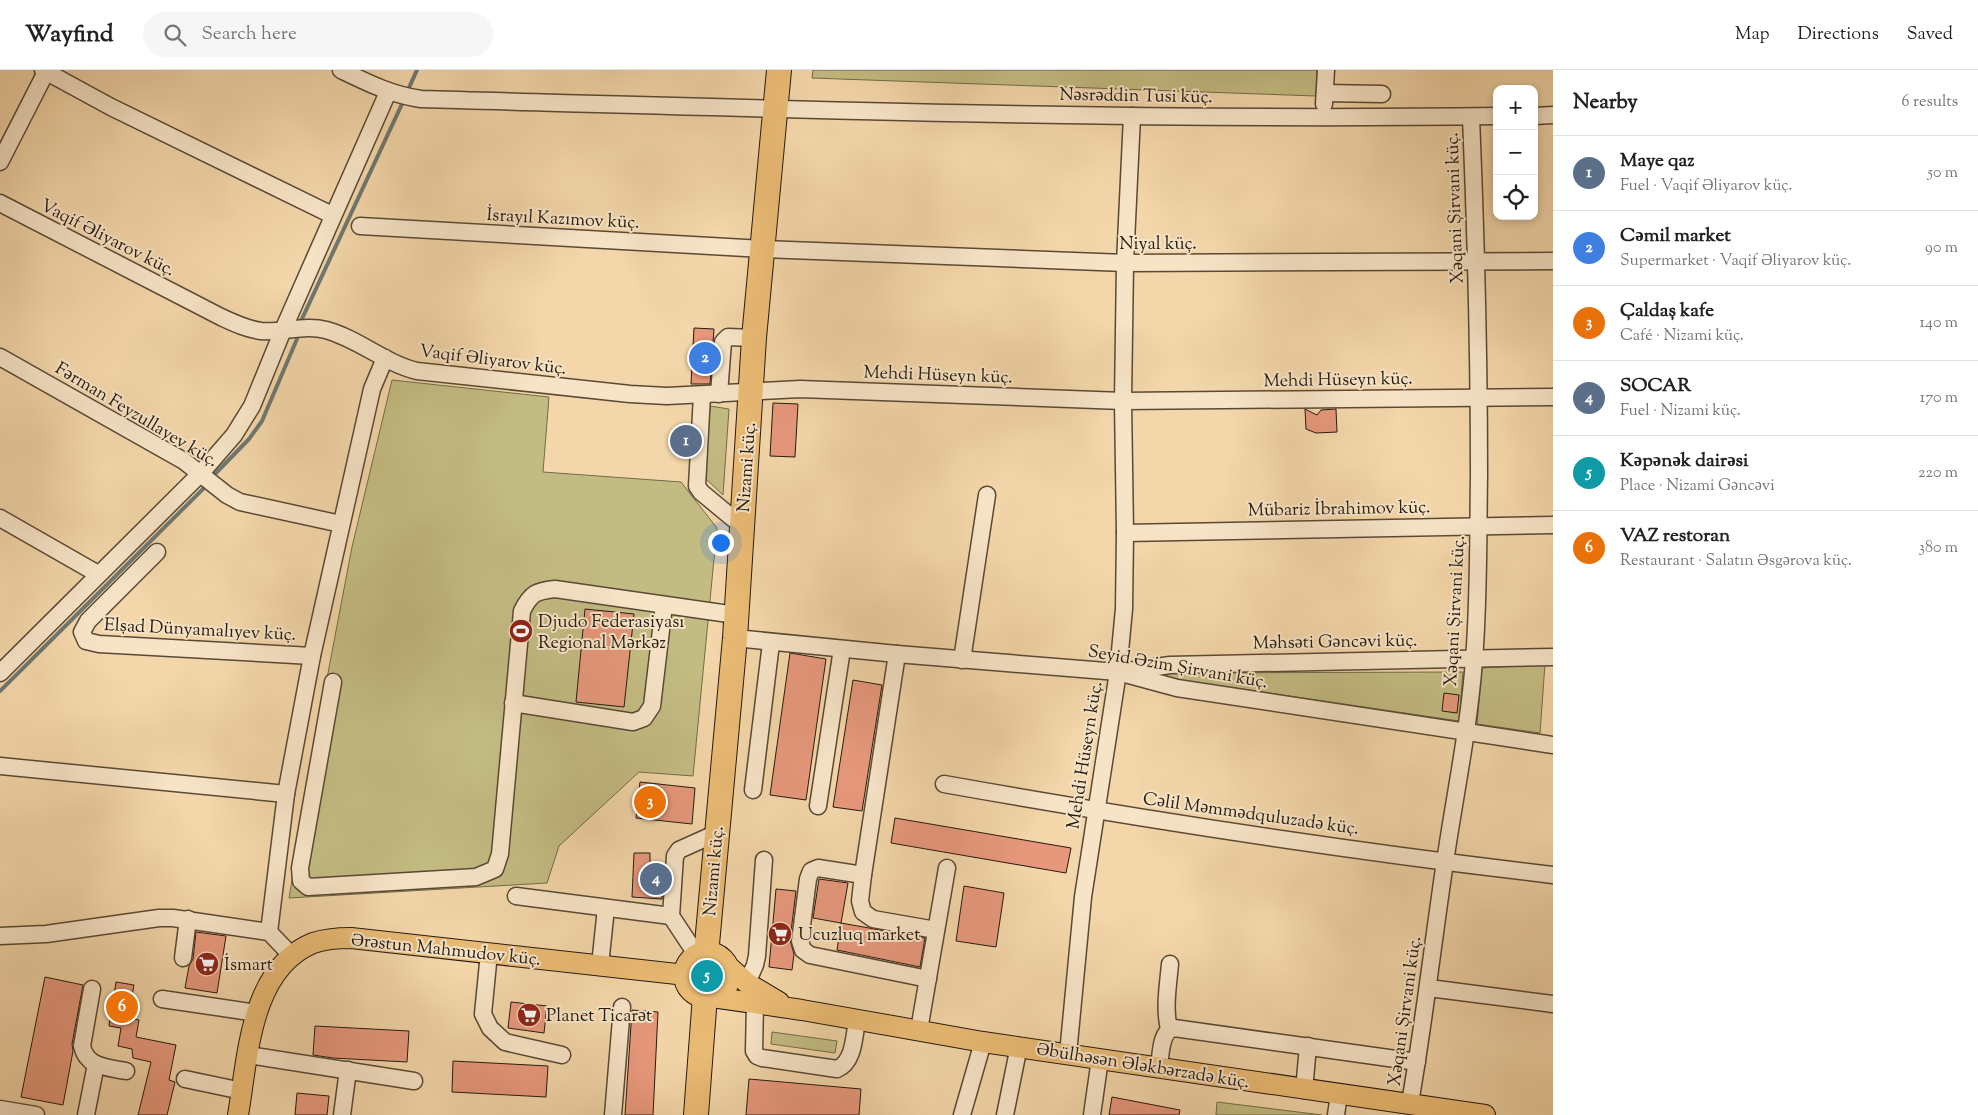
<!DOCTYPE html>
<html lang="en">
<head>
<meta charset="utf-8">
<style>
  body { margin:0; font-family:"Sorts Mill Goudy",serif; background:#f6f6f6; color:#222 }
  .controls { position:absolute; right:15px; top:15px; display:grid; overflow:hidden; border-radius:10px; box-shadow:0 2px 8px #0003 }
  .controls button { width:45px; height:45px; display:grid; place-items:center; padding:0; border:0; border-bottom:1px solid #e0e0e0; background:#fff; color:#222; font:25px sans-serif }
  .you { position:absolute; left:720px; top:472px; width:18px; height:18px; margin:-12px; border:4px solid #fff; border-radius:50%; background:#1a73e8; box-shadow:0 0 0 8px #1a73e833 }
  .badge { display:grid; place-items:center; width:32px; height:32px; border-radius:50%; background:#8f2418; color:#fff; font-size:16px; font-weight:700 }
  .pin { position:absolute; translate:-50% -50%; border:2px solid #fff; box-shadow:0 1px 5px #0006 }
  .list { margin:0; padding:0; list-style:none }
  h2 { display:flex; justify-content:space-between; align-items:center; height:65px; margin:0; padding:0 20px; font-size:21px }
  h2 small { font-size:16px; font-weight:400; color:#767676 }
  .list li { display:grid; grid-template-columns:32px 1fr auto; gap:15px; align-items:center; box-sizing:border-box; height:75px; padding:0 20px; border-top:1px solid #e0e0e0 }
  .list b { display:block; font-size:19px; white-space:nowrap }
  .list p { margin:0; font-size:16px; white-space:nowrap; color:#767676 }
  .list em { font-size:16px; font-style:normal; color:#767676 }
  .icon { flex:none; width:28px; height:28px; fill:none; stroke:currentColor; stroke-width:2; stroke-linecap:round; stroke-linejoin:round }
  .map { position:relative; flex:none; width:1553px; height:1045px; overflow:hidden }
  header { display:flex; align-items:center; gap:30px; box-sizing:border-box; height:70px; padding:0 25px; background:#fff; border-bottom:1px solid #e0e0e0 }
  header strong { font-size:24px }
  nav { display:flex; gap:28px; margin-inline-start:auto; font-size:18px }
  .search { width:350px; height:45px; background:#f6f6f6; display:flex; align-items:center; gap:12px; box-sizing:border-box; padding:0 18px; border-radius:28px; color:#767676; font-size:19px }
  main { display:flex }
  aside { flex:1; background:#fff }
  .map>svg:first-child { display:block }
</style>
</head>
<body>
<header>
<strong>Wayfind</strong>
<div class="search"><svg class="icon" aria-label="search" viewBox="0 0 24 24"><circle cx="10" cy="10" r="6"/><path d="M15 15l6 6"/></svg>Search here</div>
<nav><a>Map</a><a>Directions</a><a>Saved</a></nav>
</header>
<main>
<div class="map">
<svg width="1553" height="1045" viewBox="0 0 1553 1045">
  <rect width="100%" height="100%" fill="#f3d6a9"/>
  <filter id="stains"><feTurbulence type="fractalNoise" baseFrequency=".004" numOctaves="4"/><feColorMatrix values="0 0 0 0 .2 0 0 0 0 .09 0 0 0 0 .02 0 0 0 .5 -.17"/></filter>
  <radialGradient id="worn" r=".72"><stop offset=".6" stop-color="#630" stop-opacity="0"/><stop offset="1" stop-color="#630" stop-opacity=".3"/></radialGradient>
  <g fill="#c3bc82" stroke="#746b48">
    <path d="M813,0H1317L1316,26L812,8Z"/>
    <path d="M392,310L549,327L543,402L681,412L717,458L693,706L639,702L559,776L547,813L289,828L320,645L352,477Z"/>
    <path d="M710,336L729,339L723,425L705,408Z"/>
    <path d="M1545,594L1540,663L1477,654L1482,598Z"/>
    <path d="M1463,602L1459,651L1167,608L1168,603Z"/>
    <circle cx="707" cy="905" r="10"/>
    <path d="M772,962L837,971L835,983L771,974Z"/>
    <path d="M1217,1032L1322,1045H1216Z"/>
  </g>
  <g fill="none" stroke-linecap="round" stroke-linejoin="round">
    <g stroke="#6f7871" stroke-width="4">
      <path d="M408,20L417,0"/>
      <path d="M301,251L402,34"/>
      <path d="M215,404L249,369L262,351L297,269"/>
      <path d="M0,621L205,417"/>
    </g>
  </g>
  <g fill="#e7987c" stroke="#261a0f">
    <path d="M694,258L714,259L710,314H691Z"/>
    <path d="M773,333L798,334L795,387L770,386Z"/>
    <path d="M1305,339L1317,345L1321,340L1336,339L1337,362L1316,363L1306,359Z"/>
    <path d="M676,359L690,361L689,380L674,379Z"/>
    <path d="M585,539L634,544L624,637L576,632Z"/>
    <path d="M790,583L826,589L806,730L770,725Z"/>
    <path d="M853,610L882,615L862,741L833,737Z"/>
    <path d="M1444,623L1459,625L1457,643L1442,641Z"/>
    <path d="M640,712L695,718L692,754L636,748Z"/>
    <path d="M895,748L1071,778L1066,803L891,773Z"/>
    <path d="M634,783H650V793L664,794L662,829L632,827Z"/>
    <path d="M819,809L848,813L841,853L813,848Z"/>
    <path d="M964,816L1004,823L996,877L956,871Z"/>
    <path d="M776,819L796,821L790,870L794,884L792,900L769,897Z"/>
    <path d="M841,853L925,868L920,897L837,880Z"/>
    <path d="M196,862L226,866L217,923L185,918L189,896L193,889Z"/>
    <path d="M45,907L83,915L72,974L73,981L63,1035L21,1027Z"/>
    <path d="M116,912L134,915L128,948L139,950L136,967L176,975L169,1010L175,1012L167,1045H138L151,992L133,988L132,979L118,976L121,958L109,956Z"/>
    <path d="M511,932L547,936L544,963L508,958Z"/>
    <path d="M632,940L658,942L653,1045H625Z"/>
    <path d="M315,956L409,961L407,992L333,988L313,985Z"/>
    <path d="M453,991L548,996L546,1027L452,1022Z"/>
    <path d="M749,1009L861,1019L859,1045H746Z"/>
    <path d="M297,1023L329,1026L327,1045H295Z"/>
    <path d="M1112,1027L1180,1040L1179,1045H1109Z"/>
  </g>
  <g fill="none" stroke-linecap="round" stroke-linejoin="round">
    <g stroke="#594936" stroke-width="19">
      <g id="minor">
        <path d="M43,0L111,37L332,145"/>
        <path d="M341,0C368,13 392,25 421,29C780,39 1138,51 1497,46"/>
        <path d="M1325,23L1382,24"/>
        <path d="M1324,34L1326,0"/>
        <path d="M1534,46L1553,45"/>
        <path d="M0,92L47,0"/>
        <path d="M0,133L221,247C234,253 246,259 261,261C283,263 305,254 326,260C359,269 384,293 417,301L630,324L667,326L800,319L1123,331L1553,327"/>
        <path d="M360,156L763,179L1125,193L1553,191"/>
        <path d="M0,287L184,391L227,425L240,432L341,454"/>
        <path d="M719,324L723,272L728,267L754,268"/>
        <path d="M702,325L697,416L701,422L742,456"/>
        <path d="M0,448L98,504"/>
        <path d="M1125,463L1553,455"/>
        <path d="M157,482L88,551L82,562L86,571L99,574L312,586"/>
        <path d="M735,568L897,584L1118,602L1177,618L1553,675"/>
        <path d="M962,590L987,425"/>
        <path d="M1122,602L1170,595L1553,587"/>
        <path d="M0,603L201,403L234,365L252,336L283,260L388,22"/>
        <path d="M333,612L300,798L301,811L308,817L476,807L495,799L500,784L522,541C531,523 536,521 555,519L736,545"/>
        <path d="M513,633L633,652L644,648L652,636L664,535"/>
        <path d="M0,696L286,724"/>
        <path d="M944,714C1146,750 1349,781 1553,805"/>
        <path d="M753,720L771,573"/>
        <path d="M818,736L842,579"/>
        <path d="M863,805L897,584"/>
        <path d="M516,826L671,846"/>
        <path d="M269,862L286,724L312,586L372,319L385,288"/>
        <path d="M0,866L46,864L159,848H173L269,862L291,885"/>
        <path d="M489,883L483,944L490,958L505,972L562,985"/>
        <path d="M698,887L671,846L675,786L679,780L717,763"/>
        <path d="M183,888L188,849"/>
        <path d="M600,895L606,838"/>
        <path d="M928,909L810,885L803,880L800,871L808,809L811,801L818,798L863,805L860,831L863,842L873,849L936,860"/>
        <path d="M747,913L755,895L757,886L764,790"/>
        <path d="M1429,918L1553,934"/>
        <path d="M92,919L82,976C87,998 107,997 126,1001"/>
        <path d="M162,929L257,943"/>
        <path d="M755,933L754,981L757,986L762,988L837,999C854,992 854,967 857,950"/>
        <path d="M1169,959C1164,938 1168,916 1170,894"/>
        <path d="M919,960L947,798"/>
        <path d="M1068,984L1083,827L1118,602L1124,539L1125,463L1123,331L1125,193L1132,46"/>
        <path d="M248,985L414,1011"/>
        <path d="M1159,997C1161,985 1160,961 1174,958L1417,992"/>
        <path d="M185,1009L242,1021"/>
        <path d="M1304,1020L1308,976"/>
        <path d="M1410,1033C1424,953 1433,872 1445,792C1455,724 1469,658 1474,590C1479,528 1478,466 1479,405C1479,285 1476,166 1471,47"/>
        <path d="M0,1039L36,1045"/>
        <path d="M86,1045L96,994"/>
        <path d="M342,1045L348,1000"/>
        <path d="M613,1045L622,937"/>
        <path d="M962,1045L983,972"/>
        <path d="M1005,1045L1019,976"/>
        <path d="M1092,1045L1100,989"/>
        <path d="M1336,1045L1339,1024"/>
      </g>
    </g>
    <g stroke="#261a0f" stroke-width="22">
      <g id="major">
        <path d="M720,889L747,913L779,932"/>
        <path d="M705,926L802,940L983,972L1485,1045"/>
        <path d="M238,1045C248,987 250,899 313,873C325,869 339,868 351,868L686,905"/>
      </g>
    </g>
    <g stroke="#261a0f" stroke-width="26">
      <g id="highway">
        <circle cx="707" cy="905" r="21"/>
        <path d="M706,885L735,568L754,268L779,0"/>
        <path d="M696,1045L705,926"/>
      </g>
    </g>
    <use href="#minor" stroke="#f7e4c7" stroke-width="16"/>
    <use href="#major" stroke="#eabb74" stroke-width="20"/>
    <use href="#highway" stroke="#eabb74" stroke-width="24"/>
  </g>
  <defs>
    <g id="stadium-disc" transform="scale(1.25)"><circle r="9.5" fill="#8f2418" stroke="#f7e4c7"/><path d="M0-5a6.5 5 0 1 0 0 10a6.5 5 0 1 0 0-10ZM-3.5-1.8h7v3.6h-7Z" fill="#fff"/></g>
    <g id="supermarket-disc" transform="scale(1.25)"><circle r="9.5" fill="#8f2418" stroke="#f7e4c7"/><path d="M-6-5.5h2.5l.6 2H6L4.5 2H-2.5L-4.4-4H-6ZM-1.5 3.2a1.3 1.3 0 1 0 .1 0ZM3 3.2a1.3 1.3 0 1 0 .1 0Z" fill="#fff"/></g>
  </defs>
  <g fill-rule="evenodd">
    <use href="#stadium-disc" x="521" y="561"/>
    <use href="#supermarket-disc" x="780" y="864"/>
    <use href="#supermarket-disc" x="207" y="894"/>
    <use href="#supermarket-disc" x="529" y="945"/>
  </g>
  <g text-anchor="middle" stroke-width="4" stroke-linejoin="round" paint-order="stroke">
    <g font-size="18" fill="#261a0f" stroke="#f7e4c7">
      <text transform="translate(1136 25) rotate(1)" y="6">Nəsrəddin Tusi küç.</text>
      <text transform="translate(1454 138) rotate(-92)" y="6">Xəqani Şirvani küç.</text>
      <text transform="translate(563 148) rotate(3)" y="6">İsrayıl Kazımov küç.</text>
      <text transform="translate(108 167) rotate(27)" y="6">Vaqif Əliyarov küç.</text>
      <text x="1158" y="179">Niyal küç.</text>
      <text transform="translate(493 289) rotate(7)" y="6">Vaqif Əliyarov küç.</text>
      <text transform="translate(938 304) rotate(2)" y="6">Mehdi Hüseyn küç.</text>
      <text transform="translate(1338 309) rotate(-1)" y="6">Mehdi Hüseyn küç.</text>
      <text transform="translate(137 344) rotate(31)" y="6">Fərman Feyzullayev küç.</text>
      <text transform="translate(746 397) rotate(-86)" y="6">Nizami küç.</text>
      <text transform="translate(1339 438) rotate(-1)" y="6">Mübariz İbrahimov küç.</text>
      <text transform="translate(1454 541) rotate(-87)" y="6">Xəqani Şirvani küç.</text>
      <text transform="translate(200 559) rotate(3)" y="6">Elşad Dünyamalıyev küç.</text>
      <text transform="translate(1335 571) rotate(-1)" y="6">Məhsəti Gəncəvi küç.</text>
      <text transform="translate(1178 596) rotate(10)" y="6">Seyid Əzim Şirvani küç.</text>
      <text transform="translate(1084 685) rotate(-81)" y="6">Mehdi Hüseyn küç.</text>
      <text transform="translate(1251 743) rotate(8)" y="6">Cəlil Məmmədquluzadə küç.</text>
      <text transform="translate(713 801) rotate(-85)" y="6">Nizami küç.</text>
      <text transform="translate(446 879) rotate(6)" y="6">Ərəstun Mahmudov küç.</text>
      <text transform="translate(1404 941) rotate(-82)" y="6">Xəqani Şirvani küç.</text>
      <text transform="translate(1143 995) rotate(9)" y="6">Əbülhəsən Ələkbərzadə küç.</text>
    </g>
    <g font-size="18" fill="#261a0f" stroke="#f7e4c7" text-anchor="start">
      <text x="538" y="557">Djudo Federasiyası<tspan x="538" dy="21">Regional Mərkəz</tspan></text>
      <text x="798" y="870">Ucuzluq market</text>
      <text x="224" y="900">İsmart</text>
      <text x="546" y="951">Planet Ticarət</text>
    </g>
  </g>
  <rect width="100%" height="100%" filter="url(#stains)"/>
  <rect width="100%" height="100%" fill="url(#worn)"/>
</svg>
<div class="controls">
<button>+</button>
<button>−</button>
<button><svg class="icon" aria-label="locate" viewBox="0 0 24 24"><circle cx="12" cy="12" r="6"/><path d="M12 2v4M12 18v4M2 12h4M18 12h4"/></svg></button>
</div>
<div class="you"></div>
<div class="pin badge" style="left:686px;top:371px;background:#5c6f8a">1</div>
<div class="pin badge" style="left:705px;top:288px;background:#3f7fe0">2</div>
<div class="pin badge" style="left:650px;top:732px;background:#e8710a">3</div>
<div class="pin badge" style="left:656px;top:809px;background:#5c6f8a">4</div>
<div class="pin badge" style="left:707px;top:906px;background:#0f9aa8">5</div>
<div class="pin badge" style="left:122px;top:937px;background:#e8710a">6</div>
</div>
<aside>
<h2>Nearby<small>6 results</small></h2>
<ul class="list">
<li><span class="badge" style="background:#5c6f8a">1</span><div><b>Maye qaz</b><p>Fuel · Vaqif Əliyarov küç.</p></div><em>50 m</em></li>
<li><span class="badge" style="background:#3f7fe0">2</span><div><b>Cəmil market</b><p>Supermarket · Vaqif Əliyarov küç.</p></div><em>90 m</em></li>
<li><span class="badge" style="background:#e8710a">3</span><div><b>Çaldaş kafe</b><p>Café · Nizami küç.</p></div><em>140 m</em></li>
<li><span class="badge" style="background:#5c6f8a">4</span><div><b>SOCAR</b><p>Fuel · Nizami küç.</p></div><em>170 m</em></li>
<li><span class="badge" style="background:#0f9aa8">5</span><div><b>Kəpənək dairəsi</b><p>Place · Nizami Gəncəvi</p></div><em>220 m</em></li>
<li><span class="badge" style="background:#e8710a">6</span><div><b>VAZ restoran</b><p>Restaurant · Salatın Əsgərova küç.</p></div><em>380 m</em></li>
</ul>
</aside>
</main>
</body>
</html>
